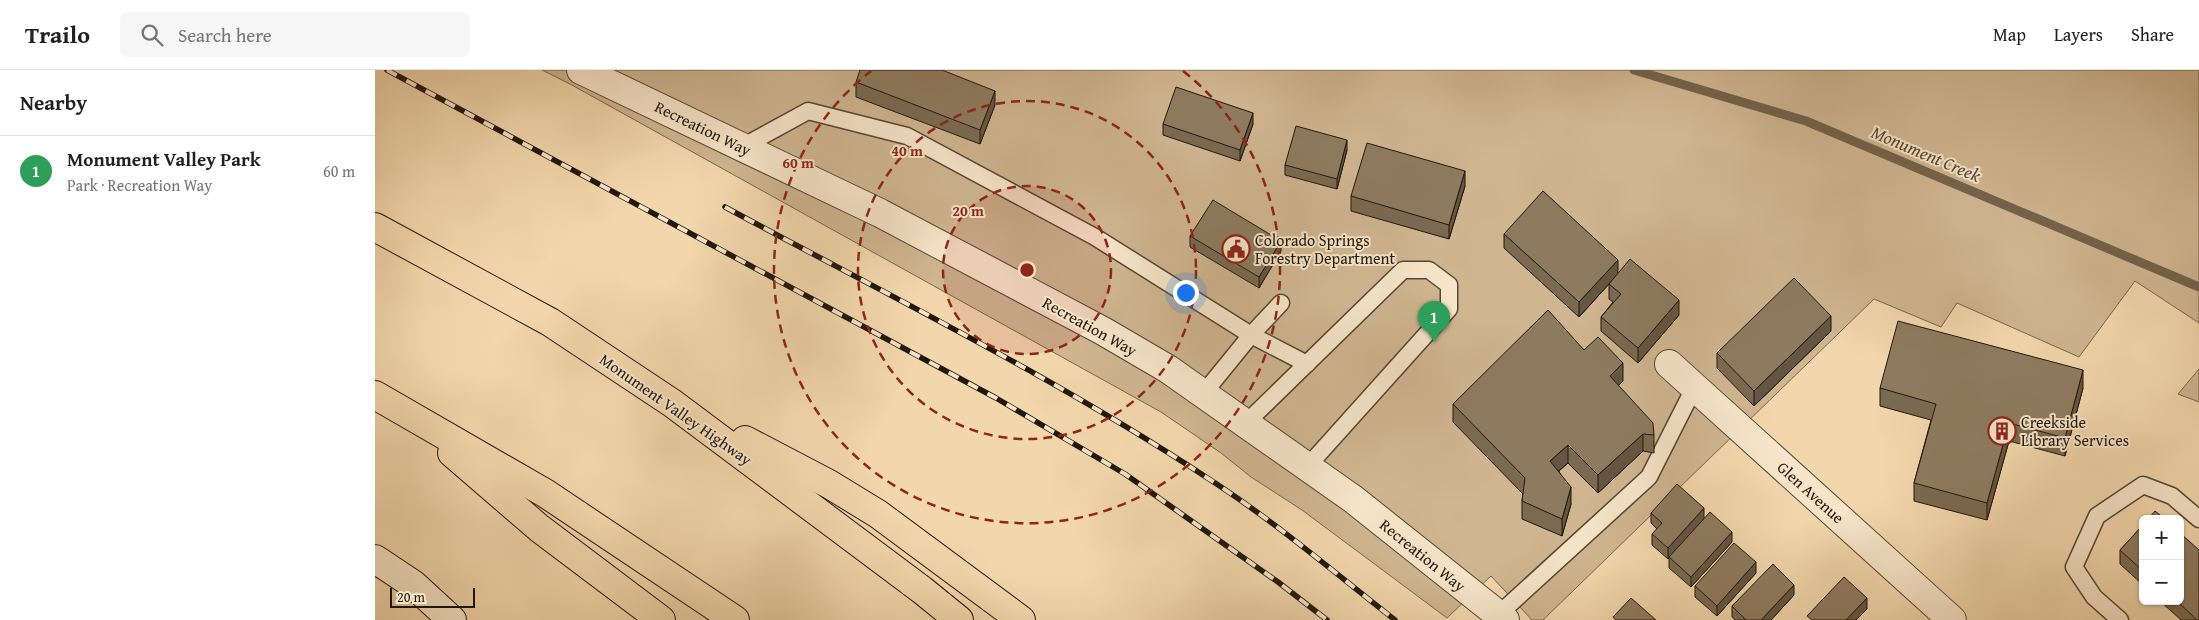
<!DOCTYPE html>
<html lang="en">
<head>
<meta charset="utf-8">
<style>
  body { margin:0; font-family:"Gentium Book Plus",serif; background:#f6f6f6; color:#202124 }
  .controls { position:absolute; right:15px; bottom:15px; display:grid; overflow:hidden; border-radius:8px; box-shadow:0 1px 4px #0004 }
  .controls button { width:45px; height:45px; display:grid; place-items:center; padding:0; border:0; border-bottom:1px solid #e0e0e0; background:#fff; color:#202124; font:25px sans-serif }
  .scale { position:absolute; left:15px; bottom:12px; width:85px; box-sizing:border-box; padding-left:5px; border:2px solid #21170b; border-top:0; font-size:14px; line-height:18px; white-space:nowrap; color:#21170b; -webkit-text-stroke:4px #f7e5c9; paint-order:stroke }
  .you { position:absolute; left:810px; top:222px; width:18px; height:18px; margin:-12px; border:4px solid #fff; border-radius:50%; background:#1a73e8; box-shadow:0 0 0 8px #1a73e833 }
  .badge { display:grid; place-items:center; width:32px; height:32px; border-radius:50%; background:#0b8043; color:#fff; font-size:16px; font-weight:700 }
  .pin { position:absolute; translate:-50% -41px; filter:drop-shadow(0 1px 2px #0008) }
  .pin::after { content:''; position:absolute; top:26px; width:18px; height:15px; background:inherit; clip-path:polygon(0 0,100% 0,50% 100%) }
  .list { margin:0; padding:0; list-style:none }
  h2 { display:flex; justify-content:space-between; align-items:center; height:65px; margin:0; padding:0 20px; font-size:21px }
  h2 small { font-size:16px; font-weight:400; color:#757577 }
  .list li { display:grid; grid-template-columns:32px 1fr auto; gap:15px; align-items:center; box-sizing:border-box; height:70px; padding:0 20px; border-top:1px solid #e0e0e0 }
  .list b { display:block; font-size:19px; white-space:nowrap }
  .list p { margin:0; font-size:16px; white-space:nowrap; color:#757577 }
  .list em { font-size:16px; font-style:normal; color:#757577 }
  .icon { flex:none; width:28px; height:28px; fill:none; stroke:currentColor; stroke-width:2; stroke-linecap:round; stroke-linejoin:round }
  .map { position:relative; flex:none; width:1824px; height:550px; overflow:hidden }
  header { display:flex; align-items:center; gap:30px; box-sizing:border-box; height:70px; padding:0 25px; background:#fff; border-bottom:1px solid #e0e0e0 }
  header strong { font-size:24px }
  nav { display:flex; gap:28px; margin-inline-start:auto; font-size:18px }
  .search { width:350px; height:45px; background:#f6f6f6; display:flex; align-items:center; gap:12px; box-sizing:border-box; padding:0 18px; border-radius:8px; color:#757577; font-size:19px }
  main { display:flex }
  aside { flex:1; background:#fff }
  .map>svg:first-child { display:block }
</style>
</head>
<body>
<header>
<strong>Trailo</strong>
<div class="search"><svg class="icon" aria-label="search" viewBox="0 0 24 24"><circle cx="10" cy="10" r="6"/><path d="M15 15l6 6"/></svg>Search here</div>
<nav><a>Map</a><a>Layers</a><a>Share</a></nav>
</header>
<main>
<aside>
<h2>Nearby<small></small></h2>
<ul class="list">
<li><span class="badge" style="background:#2e9e5b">1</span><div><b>Monument Valley Park</b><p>Park · Recreation Way</p></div><em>60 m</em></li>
</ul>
</aside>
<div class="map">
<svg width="1824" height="550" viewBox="0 0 1824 550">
  <rect width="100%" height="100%" fill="#f3d7ac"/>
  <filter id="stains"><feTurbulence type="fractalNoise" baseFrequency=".004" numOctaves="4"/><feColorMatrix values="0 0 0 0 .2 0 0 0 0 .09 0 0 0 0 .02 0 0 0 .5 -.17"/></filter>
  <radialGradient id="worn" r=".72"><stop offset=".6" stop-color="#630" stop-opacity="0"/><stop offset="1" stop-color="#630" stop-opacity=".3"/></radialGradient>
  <g fill="#cfb691" stroke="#78664e">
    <path d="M167,0H1824V253L1760,211L1704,287L1582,233L1566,257L1499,229L1168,550H1157L1116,506L1072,548L927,440L876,407L846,383L786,342L195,14Z"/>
    <path d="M1824,299V332L1803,324Z"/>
  </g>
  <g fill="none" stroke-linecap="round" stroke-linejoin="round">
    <path stroke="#74634b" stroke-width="9" d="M1259,0L1431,51L1824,217"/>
    <g stroke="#564733" stroke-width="19">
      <g id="service">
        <path d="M367,77L433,41L532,66L720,167L876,265L932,294"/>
        <path d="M828,324L876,265L906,233"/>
        <path d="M870,354L1028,200H1054L1074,215V239L932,397"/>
        <path d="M1123,545L1274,407L1319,318"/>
        <path d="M1745,550L1719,527L1699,497L1722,446L1768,415L1797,426L1824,449"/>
      </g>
    </g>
    <g stroke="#564733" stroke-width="30">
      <path id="minor" d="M1294,294L1577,550"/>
    </g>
    <g stroke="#564733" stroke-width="30">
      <path id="tertiary" d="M206,0L505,143L728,261L793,299L978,429L1130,550"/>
    </g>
    <g stroke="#21170b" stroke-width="30">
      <path id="secondary" d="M0,489L39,515L77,550"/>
    </g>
    <g stroke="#21170b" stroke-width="30">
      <g id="motorway">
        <path d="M0,157L175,252L297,333L547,520L584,550"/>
        <path d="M0,325L170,423L360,550"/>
        <path d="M370,370L454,414L503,444L646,550"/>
        <path d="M77,383L164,458L286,550"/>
      </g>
    </g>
    <use href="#service" stroke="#f7e5c9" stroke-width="16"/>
    <use href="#minor" stroke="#f7e5c9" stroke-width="28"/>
    <use href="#tertiary" stroke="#f7e5c9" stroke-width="28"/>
    <use href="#secondary" stroke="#f7e5c9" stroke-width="28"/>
    <use href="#motorway" stroke="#f3d7ac" stroke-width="28"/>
    <g stroke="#21170b" stroke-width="5.5">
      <g id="rail">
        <path d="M12,0L621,328L750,404L903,512L952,550"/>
        <path d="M350,137C513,225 679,307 834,409C899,451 959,502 1020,550"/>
      </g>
    </g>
    <use href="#rail" stroke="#f7e5c9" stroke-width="4" stroke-dasharray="11" stroke-linecap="butt"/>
  </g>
  <g fill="#7a6a52" stroke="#21170b">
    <path d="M481,12L620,35L605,74L481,27Z"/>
    <path d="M788,54H878L865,91L788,65Z"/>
    <path d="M972,80L962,119L910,105V95Z"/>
    <path d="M1090,116L1074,169L976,141V126Z"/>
    <path d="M1129,164L1243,203L1304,245L1263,293L1226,261V247L1238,232L1234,229V214L1204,247L1129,178Z"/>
    <path d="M815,166L906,181L884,218L815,177Z"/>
    <path d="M1456,261L1379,336L1342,298V283Z"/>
    <path d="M1209,280L1248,311L1243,315L1279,365V383L1268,381L1223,423L1193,393L1184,401L1196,434L1187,466L1147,449V431L1148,424L1078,352V334Z"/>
    <path d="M1505,318H1708L1690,386L1634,371L1612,450L1539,431V413L1556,350L1505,336Z"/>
    <path d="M1276,443L1329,448L1357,472L1316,517L1294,498V487L1293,489L1277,475V464L1282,459L1276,453Z"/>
    <path d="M1768,455V515L1745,494V480Z"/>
    <path d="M1381,503L1342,546L1320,527V516Z"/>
    <path d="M1419,525L1396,550H1360L1357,547V536Z"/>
    <path d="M1785,531H1805L1824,550H1806Z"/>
  </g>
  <g fill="#635642" stroke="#21170b">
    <path d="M620,21V35L605,74V60Z"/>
    <path d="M878,43V54L865,91V80Z"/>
    <path d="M972,70V80L962,119V109Z"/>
    <path d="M1090,101V116L1074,169V155Z"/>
    <path d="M906,171V181L884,218V207Z"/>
    <path d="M1243,190V204L1204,247V232Z"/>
    <path d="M1304,230V245L1263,293V278Z"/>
    <path d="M1456,246V261L1379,336V321Z"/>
    <path d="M1248,293V311L1235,323V306Z"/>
    <path d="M1708,300V318L1690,386V368Z"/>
    <path d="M1634,353V371L1612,450V433Z"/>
    <path d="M1268,364V381L1223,423V405Z"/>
    <path d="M1193,375V393L1175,408V391Z"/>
    <path d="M1196,417V434L1187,466V449Z"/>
    <path d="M1329,438V449L1293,489V478Z"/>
    <path d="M1357,462V472L1316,517V507Z"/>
    <path d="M1381,492V503L1342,546V536Z"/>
    <path d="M1419,515V525L1396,550H1386Z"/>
    <path d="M1492,528V539L1481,550H1471Z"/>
  </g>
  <g fill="#8e7b5f" stroke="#21170b">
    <path d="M485,0H567L620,21L605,60L481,12Z"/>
    <path d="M801,17L878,43L865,80L788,54Z"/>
    <path d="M921,56L972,70L962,109L910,95Z"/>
    <path d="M992,73L1090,101L1074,155L976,126Z"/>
    <path d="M1168,121L1243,190L1204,232L1129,164Z"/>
    <path d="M838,130L906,171L884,207L815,166Z"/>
    <path d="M1255,189L1304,230L1263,278L1226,247L1246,224L1234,214Z"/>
    <path d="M1419,208L1456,246L1379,321L1342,283Z"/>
    <path d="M1173,240L1209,280L1223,267L1248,293L1235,306L1278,353L1279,365L1268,364L1223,405L1193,375L1175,391L1196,417L1187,449L1147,431L1150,408L1078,334Z"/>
    <path d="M1523,251L1708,300L1690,368L1634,353L1612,433L1539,413L1561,334L1505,318Z"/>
    <path d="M1302,414L1329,438L1293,478L1277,464L1287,453L1276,443Z"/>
    <path d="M1780,441L1790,449H1773Z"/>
    <path d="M1335,442L1357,462L1316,507L1294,487Z"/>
    <path d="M1768,455V501L1745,480Z"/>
    <path d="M1805,463L1824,480V550H1822L1802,531H1805Z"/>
    <path d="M1359,473L1381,492L1342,536L1320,516Z"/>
    <path d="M1398,494L1419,515L1386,550H1371L1357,536Z"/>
    <path d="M1469,507L1492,528L1471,550H1437L1432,546Z"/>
    <path d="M1256,528L1281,550H1241L1238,547Z"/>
  </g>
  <circle cx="652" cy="200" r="84" fill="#8f2418" fill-opacity=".12"/>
  <g fill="none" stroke="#8f2418" stroke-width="2.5" stroke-dasharray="9 6">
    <circle cx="652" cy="200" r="84"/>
    <circle cx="652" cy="200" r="169"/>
    <path d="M808 1A253 253 0 1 1 496 1"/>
  </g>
  <defs>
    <g id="civic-ring" transform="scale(1.4375)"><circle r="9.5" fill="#f7e5c9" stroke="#8f2418" stroke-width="1.5"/><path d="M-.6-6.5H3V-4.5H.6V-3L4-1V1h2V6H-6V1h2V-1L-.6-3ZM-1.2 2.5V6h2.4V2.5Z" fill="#8f2418"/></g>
    <g id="building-ring" transform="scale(1.4375)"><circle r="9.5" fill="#f7e5c9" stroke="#8f2418" stroke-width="1.5"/><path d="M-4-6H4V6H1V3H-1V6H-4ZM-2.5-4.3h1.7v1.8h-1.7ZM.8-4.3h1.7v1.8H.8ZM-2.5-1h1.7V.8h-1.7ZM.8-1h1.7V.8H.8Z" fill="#8f2418"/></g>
  </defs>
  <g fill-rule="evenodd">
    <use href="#civic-ring" x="861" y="179"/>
    <use href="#building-ring" x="1627" y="361"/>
  </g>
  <g text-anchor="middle" stroke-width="4" stroke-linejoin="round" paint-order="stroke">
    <g font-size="16" fill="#21170b" stroke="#f7e5c9">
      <text transform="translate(328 58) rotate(26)" y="6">Recreation Way</text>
      <text transform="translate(715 256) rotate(29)" y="6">Recreation Way</text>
      <text transform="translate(301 339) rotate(35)" y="6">Monument Valley Highway</text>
      <text transform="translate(1436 422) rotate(42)" y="6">Glen Avenue</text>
      <text transform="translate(1048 485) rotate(39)" y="6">Recreation Way</text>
    </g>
    <g font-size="16" fill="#21170b" stroke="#f7e5c9" text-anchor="start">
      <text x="880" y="176">Colorado Springs<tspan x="880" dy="18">Forestry Department</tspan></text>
      <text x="1646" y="358">Creekside<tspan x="1646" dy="18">Library Services</tspan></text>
    </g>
    <g font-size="18" font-style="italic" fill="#594a35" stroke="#f7e5c9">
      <text transform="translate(1551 84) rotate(23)" y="6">Monument Creek</text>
    </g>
  </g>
  <circle cx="652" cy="200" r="8" fill="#8f2418" stroke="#f7e5c9" stroke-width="2.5"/>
  <g font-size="15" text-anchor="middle" font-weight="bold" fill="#8f2418" stroke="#f7e5c9" stroke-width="4" stroke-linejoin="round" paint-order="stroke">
    <text x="532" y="86">40 m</text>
    <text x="423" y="98">60 m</text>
    <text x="593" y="146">20 m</text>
  </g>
  <rect width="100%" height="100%" filter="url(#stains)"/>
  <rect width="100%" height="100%" fill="url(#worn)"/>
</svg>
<div class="controls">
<button>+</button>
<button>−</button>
</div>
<div class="scale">20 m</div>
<div class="you"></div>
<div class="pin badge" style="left:1059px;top:272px;background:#2e9e5b">1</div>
</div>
</main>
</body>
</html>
